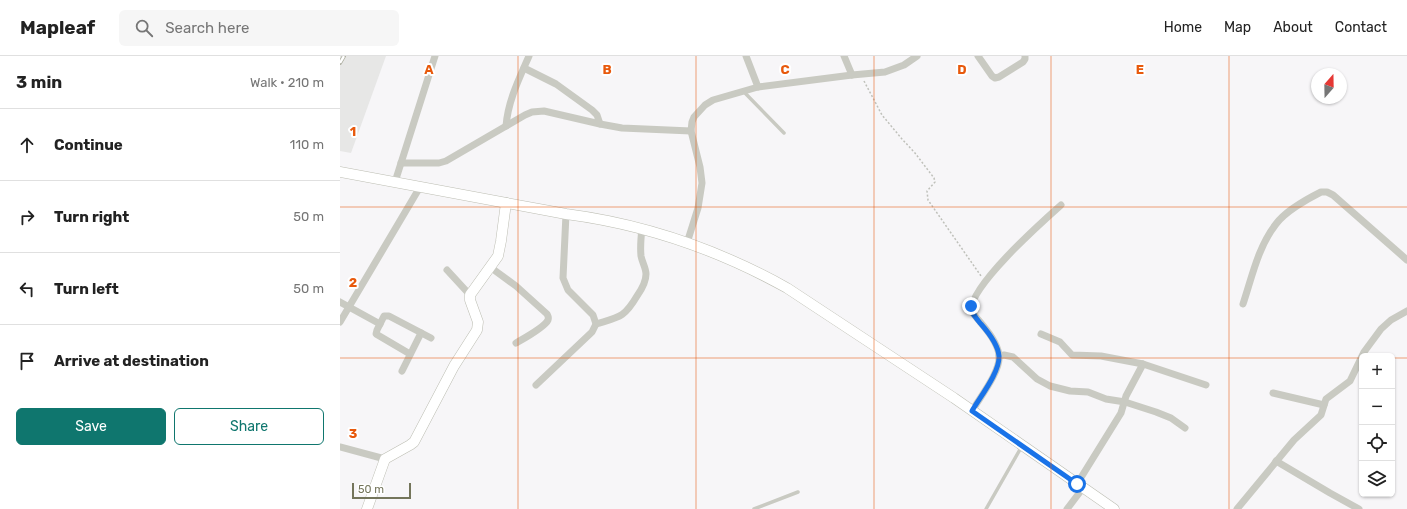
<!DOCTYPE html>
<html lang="en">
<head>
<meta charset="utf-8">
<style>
  body { margin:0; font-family:Rubik,sans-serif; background:#f6f6f6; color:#222 }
  .controls { position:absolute; right:12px; bottom:12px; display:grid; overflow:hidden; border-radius:6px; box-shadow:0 1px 3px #0004 }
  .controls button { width:36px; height:36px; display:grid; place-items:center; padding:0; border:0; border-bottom:1px solid #e0e0e0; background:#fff; color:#222; font:20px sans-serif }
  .compass { position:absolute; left:971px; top:12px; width:36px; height:36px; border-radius:50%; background:#fff; box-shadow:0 1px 3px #0004; rotate:20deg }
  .scale { position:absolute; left:12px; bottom:10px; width:59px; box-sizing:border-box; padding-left:4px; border:2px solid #74755b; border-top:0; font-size:11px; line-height:14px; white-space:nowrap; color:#74755b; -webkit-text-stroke:3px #fff; paint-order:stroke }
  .stop { position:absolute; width:12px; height:12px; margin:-9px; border:3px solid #1a73e8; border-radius:50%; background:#fff }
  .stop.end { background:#1a73e8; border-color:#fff; box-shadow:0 1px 4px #0008 }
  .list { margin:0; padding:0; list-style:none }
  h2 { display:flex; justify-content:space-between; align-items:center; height:52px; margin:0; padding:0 16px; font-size:17px }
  h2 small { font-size:13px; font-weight:400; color:#767676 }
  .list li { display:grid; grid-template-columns:26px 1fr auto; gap:12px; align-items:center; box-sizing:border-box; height:72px; padding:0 16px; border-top:1px solid #e0e0e0 }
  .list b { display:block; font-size:15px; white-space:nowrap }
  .list em { font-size:13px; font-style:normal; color:#767676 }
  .actions { display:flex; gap:8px; padding:12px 16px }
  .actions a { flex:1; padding:9px 0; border:1px solid #0f766e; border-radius:6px; text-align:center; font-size:14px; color:#0f766e }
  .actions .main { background:#0f766e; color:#fff }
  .icon { flex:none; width:22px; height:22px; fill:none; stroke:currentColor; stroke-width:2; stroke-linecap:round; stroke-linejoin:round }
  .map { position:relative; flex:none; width:1067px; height:453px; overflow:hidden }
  header { display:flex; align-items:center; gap:24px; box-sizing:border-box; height:56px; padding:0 20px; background:#fff; border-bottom:1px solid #e0e0e0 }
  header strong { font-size:19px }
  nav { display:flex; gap:22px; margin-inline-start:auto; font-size:14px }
  .search { width:280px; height:36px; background:#f6f6f6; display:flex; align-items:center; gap:10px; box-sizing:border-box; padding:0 14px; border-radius:6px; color:#767676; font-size:15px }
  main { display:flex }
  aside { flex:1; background:#fff }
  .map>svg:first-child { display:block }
</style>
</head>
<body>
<header>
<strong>Mapleaf</strong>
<div class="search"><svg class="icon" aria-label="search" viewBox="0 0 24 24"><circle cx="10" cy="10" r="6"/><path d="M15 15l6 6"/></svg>Search here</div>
<nav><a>Home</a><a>Map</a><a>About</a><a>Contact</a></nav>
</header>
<main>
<aside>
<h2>3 min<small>Walk · 210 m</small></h2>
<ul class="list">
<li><svg class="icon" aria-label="ahead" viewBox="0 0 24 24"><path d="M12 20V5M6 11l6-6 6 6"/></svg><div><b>Continue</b></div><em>110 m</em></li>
<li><svg class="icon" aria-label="right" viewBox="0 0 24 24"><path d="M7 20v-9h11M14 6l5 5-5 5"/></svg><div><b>Turn right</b></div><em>50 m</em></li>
<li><svg class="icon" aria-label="left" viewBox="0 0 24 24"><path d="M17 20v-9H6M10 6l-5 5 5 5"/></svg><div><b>Turn left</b></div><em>50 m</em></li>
<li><svg class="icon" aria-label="arrive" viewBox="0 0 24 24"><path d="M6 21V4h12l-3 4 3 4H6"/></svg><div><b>Arrive at destination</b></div></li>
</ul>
<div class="actions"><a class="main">Save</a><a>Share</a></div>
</aside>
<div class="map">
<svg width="1067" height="453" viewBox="0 0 1067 453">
  <rect width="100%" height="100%" fill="#f7f6f8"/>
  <path fill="#e7e7e6" d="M0,0H46L11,97L0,95Z"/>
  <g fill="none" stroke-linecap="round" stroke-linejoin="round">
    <g stroke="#bcbdb2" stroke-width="11">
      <g id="secondary">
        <path d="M0,116L226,158C303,168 379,194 447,232L614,342L774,453"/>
        <path d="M27,453L45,403L70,389L74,386L114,310L137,274L138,266L130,244V239L158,200L161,185L166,147"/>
      </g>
    </g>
    <path stroke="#bfc0ba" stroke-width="1.5" stroke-dasharray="2 2" stroke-linecap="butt" d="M524,25L542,59L562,83L575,97L594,122L595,126L587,135L588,144L641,220"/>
    <g stroke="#c9cac2" stroke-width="3.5">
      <path d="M404,36L444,77"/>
      <path d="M414,453L458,436"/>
      <path d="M646,453L682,390"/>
    </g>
    <g stroke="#c9cac2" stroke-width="7">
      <path d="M406,0L418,31"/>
      <path d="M504,0L512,19"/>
      <path d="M638,0L652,20L655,22L659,21L683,6L685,3V0"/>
      <path d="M184,12L216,28L252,54L257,59L260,68"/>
      <path d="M166,70C168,45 179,23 189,0"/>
      <path d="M61,107H99L106,105L185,59L192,56L204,55L260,68L282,72L351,75"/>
      <path d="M55,126L95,0"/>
      <path d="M347,187L358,152L362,127L360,111L351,75L352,66L354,61L365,49L373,44L418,31L512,19L545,16L564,9L577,0"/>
      <path d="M150,211L176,230L207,258C208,260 209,261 208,264C205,271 183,283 176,287"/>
      <path d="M107,214L130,239"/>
      <path d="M0,246L40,268"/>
      <path d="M903,248C912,221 918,191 936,168C945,156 967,143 981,136H987L993,139L1067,204"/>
      <path d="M0,266L80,131"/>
      <path d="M256,268C279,261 284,262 297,240C302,233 306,226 306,218C306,212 302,206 301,200C300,191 301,181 302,172"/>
      <path d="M701,278L720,286L732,299L761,300L803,308L866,329"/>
      <path d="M70,298L36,278L37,274L44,260H49L91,282"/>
      <path d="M659,300L664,299L673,301L697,323L710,330L730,335L748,336L766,343L785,346L816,356L831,362L845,372"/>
      <path d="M62,315L81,277"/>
      <path d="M196,329L252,276L256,268L253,259L228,234L223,222L226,158"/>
      <path d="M933,337L984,349"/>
      <path d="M632,355C640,341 661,315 659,299C657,283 641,268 632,256C625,234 703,165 721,149"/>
      <path d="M0,391L45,403"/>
      <path d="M936,405L990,437L1019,453"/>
      <path d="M737,428L781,357L786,340L803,308"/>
      <path d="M727,453L743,432"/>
      <path d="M897,453L954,384L981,359L986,343L1010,325L1024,296L1041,273L1051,264L1067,255"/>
    </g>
    <use href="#secondary" stroke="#fff" stroke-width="10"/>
    <g stroke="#acad9f" stroke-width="4">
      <path id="rail" d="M0,7L4,0"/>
    </g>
    <use href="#rail" stroke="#fff" stroke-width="2.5" stroke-dasharray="8" stroke-linecap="butt"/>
  </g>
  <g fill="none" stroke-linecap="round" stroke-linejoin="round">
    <path stroke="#1a73e8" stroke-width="5" d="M631,250C631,257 636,262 641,268C648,276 658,288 659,300C660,316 640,341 632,355L737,428"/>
  </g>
  <path fill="none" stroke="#e8590c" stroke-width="1" stroke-opacity="0.55" d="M178,0V453M356,0V453M534,0V453M711,0V453M889,0V453M0,151H1067M0,302H1022M1052,302H1067"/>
  <g font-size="13" text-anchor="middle" font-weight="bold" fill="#e8590c" stroke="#fff" stroke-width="4" stroke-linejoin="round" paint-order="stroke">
    <text x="89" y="18">A</text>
    <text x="267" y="18">B</text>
    <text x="445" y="18">C</text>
    <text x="622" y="18">D</text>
    <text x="800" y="18">E</text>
    <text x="13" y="80">1</text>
    <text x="13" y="231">2</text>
    <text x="13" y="382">3</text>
  </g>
</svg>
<div class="controls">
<button>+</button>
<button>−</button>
<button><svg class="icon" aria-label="locate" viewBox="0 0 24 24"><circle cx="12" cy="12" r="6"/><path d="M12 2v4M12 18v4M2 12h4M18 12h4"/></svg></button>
<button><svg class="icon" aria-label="layers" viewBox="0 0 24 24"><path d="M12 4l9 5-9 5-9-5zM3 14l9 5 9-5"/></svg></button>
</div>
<svg class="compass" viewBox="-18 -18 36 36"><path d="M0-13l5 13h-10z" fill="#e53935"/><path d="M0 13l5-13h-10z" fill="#767676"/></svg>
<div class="scale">50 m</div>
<div class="stop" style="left:737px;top:428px"></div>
<div class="stop end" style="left:631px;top:250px"></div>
</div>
</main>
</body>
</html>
